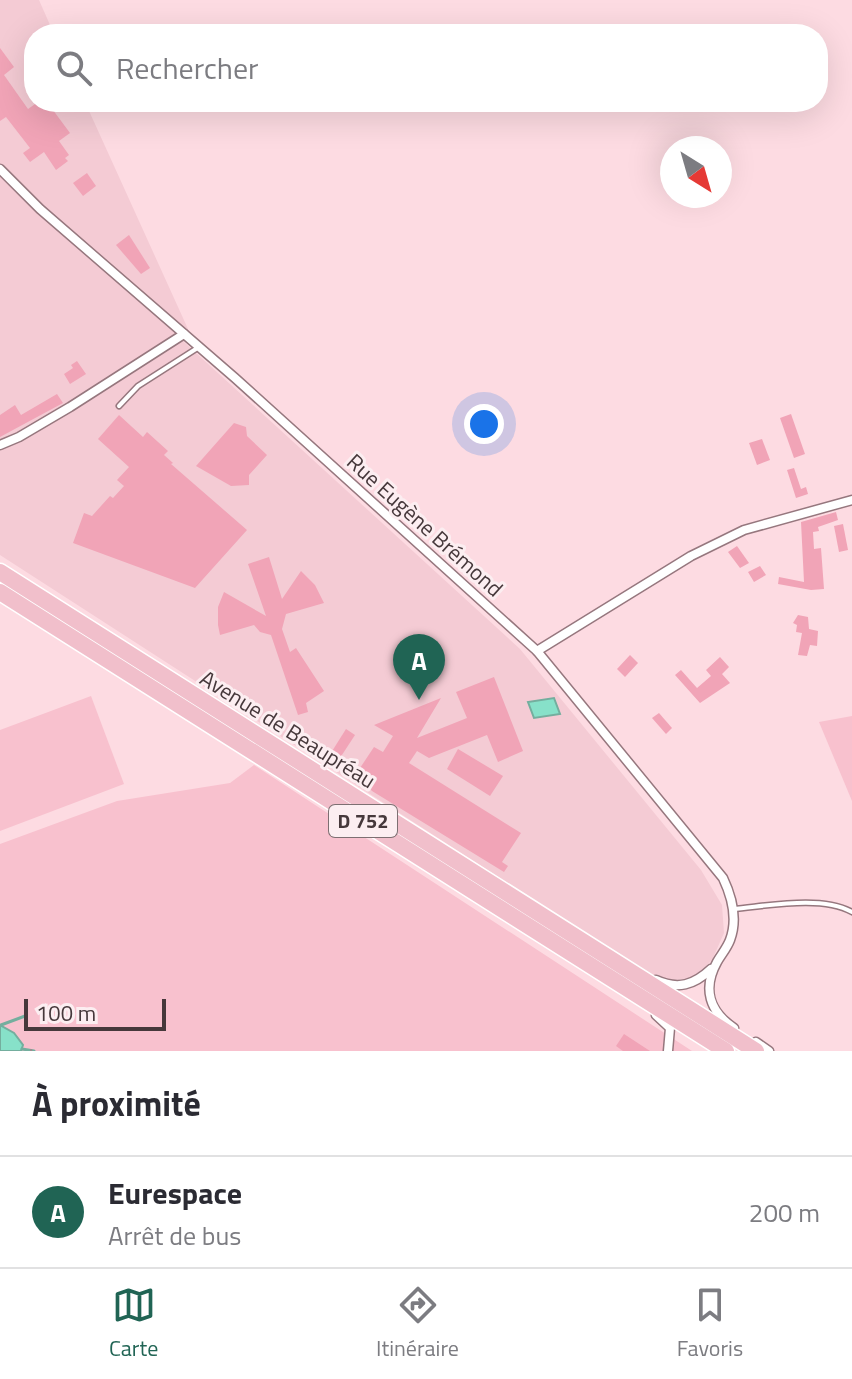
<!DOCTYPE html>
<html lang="fr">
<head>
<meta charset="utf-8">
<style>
  body { margin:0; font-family:"Titillium Web",sans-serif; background:#f7f7f7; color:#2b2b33 }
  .compass { position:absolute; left:660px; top:136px; width:72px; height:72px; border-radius:50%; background:#fff; box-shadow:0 8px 32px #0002; rotate:143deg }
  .scale { position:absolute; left:24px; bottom:20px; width:142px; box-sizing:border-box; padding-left:8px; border:4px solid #46383b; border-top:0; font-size:22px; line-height:28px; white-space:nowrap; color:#46383b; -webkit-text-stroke:6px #fceef1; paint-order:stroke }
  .you { position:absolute; left:484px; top:424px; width:28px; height:28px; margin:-20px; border:6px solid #fff; border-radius:50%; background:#1a73e8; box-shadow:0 0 0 12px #1a73e833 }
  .badge { display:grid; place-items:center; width:52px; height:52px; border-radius:50%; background:#206454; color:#fff; font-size:26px; font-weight:700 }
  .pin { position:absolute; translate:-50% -66px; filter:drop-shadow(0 2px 4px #0008) }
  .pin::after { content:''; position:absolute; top:42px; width:28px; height:24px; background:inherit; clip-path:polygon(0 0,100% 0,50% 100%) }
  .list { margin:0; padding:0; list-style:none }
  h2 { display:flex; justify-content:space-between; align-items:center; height:104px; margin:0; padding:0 32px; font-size:34px }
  h2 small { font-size:26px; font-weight:400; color:#7c7c81 }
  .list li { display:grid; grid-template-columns:52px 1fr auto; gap:24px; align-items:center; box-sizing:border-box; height:112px; padding:0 32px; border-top:2px solid #e1e1e2 }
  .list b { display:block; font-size:30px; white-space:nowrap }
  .list p { margin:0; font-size:26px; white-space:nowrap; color:#7c7c81 }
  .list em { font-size:26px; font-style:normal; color:#7c7c81 }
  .icon { flex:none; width:44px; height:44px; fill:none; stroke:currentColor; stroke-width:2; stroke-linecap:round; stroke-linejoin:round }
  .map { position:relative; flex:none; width:852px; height:1051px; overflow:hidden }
  .search { position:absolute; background:#fff; box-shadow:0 8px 32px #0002; left:24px; right:24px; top:24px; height:88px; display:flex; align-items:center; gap:20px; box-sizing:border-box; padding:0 28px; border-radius:32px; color:#7c7c81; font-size:30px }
  .sheet { height:216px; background:#fff }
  nav { display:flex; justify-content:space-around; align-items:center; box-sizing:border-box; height:112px; border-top:2px solid #e1e1e2; background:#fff; font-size:22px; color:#7c7c81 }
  nav a { display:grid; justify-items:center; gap:4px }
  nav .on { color:#206454 }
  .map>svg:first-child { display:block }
</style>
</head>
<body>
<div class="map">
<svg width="852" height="1051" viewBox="0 0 852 1051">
  <rect width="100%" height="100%" fill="#fddbe2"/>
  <path fill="#f4cbd4" d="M0,0H39L54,34H34V102H85L188,329L184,342L520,649L701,870L722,905L724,933L712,960L702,970L690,978L661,982L0,555Z"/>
  <g fill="#f8c1ce">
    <path d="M91,696L124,784L0,831V730Z"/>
    <path d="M852,716V801L819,722Z"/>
    <path d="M254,765L692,1051H0V844L117,801L230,783Z"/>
  </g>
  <g fill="#87e1c9" stroke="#74ae9e" stroke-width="2">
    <path d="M554,698L560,714L534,718L528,702Z"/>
    <path d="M0,1025L14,1033L23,1045L21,1051H0Z"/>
  </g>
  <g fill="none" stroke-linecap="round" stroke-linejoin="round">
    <g stroke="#74ae9e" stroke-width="3">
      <path d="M1,1025L25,1016"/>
      <path d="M22,1049L34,1051"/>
    </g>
  </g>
  <g fill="#f1a4b7">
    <path d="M0,48L14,67L4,75L28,109L38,102H47L70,133L59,141L69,155L65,158L68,161L56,170L44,152L30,162L23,153L30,148L6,117L0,121Z"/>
    <path d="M87,173L96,186L83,196L73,183Z"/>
    <path d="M129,235L150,268L141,274L116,245Z"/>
    <path d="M77,361L86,374L70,384L64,374L73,368L71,365Z"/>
    <path d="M57,394L63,403L0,437V415L15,405L21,415Z"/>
    <path d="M791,414L805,454L794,458L780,418Z"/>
    <path d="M119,415L143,437L147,432L168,451L164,455L173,463L171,464L247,530L195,588L73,543L84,513L92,516L110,496L113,498L124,486L117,480L129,467L98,439Z"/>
    <path d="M234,423L246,427L247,436L267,455L249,475V485L231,486L196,466Z"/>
    <path d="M762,439L770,460L757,465L749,443Z"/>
    <path d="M794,468L801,489L806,487L808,494L796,498L787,470Z"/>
    <path d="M836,512L838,520L818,527L819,531L813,532L814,549L821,548L824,589L811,590L778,584L779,577L804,582L801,522Z"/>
    <path d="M843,524L848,550L839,552L834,526Z"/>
    <path d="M737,546L749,563L740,568L728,552Z"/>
    <path d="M269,557L282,599L301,571L315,585L324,603L286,614L282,629L290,652L296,648L324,691L306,703L308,712L298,715L271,635L260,632L254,625L220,635L218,625V607L224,592L266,616L248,564Z"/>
    <path d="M760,566L766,575L754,582L748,572Z"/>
    <path d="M798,615L808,617L809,629L818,631L817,646L810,645L807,656L798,655L802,633L796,632L797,625L793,623Z"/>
    <path d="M630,655L638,663L625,677L617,669Z"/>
    <path d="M720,657L729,667L722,674L730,683L700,703L675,675L681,670L697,688L711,676L706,670Z"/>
    <path d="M494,677L523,751L498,762L487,735L429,758L417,751L409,763L521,833L502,862L508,866L504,872L372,791L368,787L373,781L358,771L374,747L383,752L393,736L374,725L441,698L417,738L467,718L456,692Z"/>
    <path d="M659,713L672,728L666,734L652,718Z"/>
    <path d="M346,729L355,735L338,761L329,756Z"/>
    <path d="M458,749L503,776L490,796L447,769Z"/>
    <path d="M624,1034L650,1051H623L616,1046Z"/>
  </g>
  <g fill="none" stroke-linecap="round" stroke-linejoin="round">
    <g stroke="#96777e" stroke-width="7">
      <g id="lane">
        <path d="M119,406L138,386L199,347"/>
        <path d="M733,909C768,906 821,895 852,912"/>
      </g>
    </g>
    <g stroke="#96777e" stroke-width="11">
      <g id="street">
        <path d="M0,169L40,209L235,378L537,651L723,878C732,897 738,919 730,940C727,948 721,955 717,962C702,989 710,1012 734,1028"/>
        <path d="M0,445L19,437L70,407L184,334"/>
        <path d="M537,651L691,556L744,530L852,500"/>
        <path d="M656,980C678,990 694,985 711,969"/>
        <path d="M656,1015L670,1028L668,1051"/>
        <path d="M756,1042L769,1051"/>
      </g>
    </g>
    <g stroke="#fff" stroke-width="19">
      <g id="highway">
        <path d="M0,572L756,1051"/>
        <path d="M0,592L726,1051"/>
      </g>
    </g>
    <path stroke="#a1898e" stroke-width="2" stroke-dasharray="2 6" stroke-linecap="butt" d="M31,1051L32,1044"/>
    <use href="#lane" stroke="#fff" stroke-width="4"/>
    <use href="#street" stroke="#fff" stroke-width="8"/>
    <use href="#highway" stroke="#f1bfcb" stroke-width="16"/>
  </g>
  <g text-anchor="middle" stroke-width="6" stroke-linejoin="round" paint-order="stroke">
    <rect fill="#fceef1" stroke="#7d6f72" stroke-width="2" x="329" y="805" width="68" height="32" rx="6"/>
    <g font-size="20" font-weight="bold" fill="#46383b">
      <text x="363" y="828">D 752</text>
    </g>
    <g font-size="22" fill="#46383b" stroke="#fceef1">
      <text transform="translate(425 525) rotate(42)" y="8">Rue Eugène Brémond</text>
      <text transform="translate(288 729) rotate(32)" y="8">Avenue de Beaupréau</text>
    </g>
  </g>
</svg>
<svg class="compass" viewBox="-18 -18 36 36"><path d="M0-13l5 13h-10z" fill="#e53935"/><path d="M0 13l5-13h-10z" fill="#7c7c81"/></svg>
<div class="scale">100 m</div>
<div class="you"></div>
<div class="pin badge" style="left:419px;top:700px">A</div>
<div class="search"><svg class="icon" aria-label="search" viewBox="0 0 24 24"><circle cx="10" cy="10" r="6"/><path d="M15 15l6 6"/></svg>Rechercher</div>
</div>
<section class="sheet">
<h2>À proximité<small></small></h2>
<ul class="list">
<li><span class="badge">A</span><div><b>Eurespace</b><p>Arrêt de bus</p></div><em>200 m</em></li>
</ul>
</section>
<nav>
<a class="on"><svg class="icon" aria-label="map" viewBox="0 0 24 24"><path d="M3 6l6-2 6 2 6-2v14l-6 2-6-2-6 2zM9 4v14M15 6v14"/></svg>Carte</a>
<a><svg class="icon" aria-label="directions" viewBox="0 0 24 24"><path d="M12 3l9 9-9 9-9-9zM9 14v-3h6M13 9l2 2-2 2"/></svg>Itinéraire</a>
<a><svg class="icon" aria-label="saved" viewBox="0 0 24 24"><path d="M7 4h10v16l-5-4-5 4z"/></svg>Favoris</a>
</nav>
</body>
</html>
